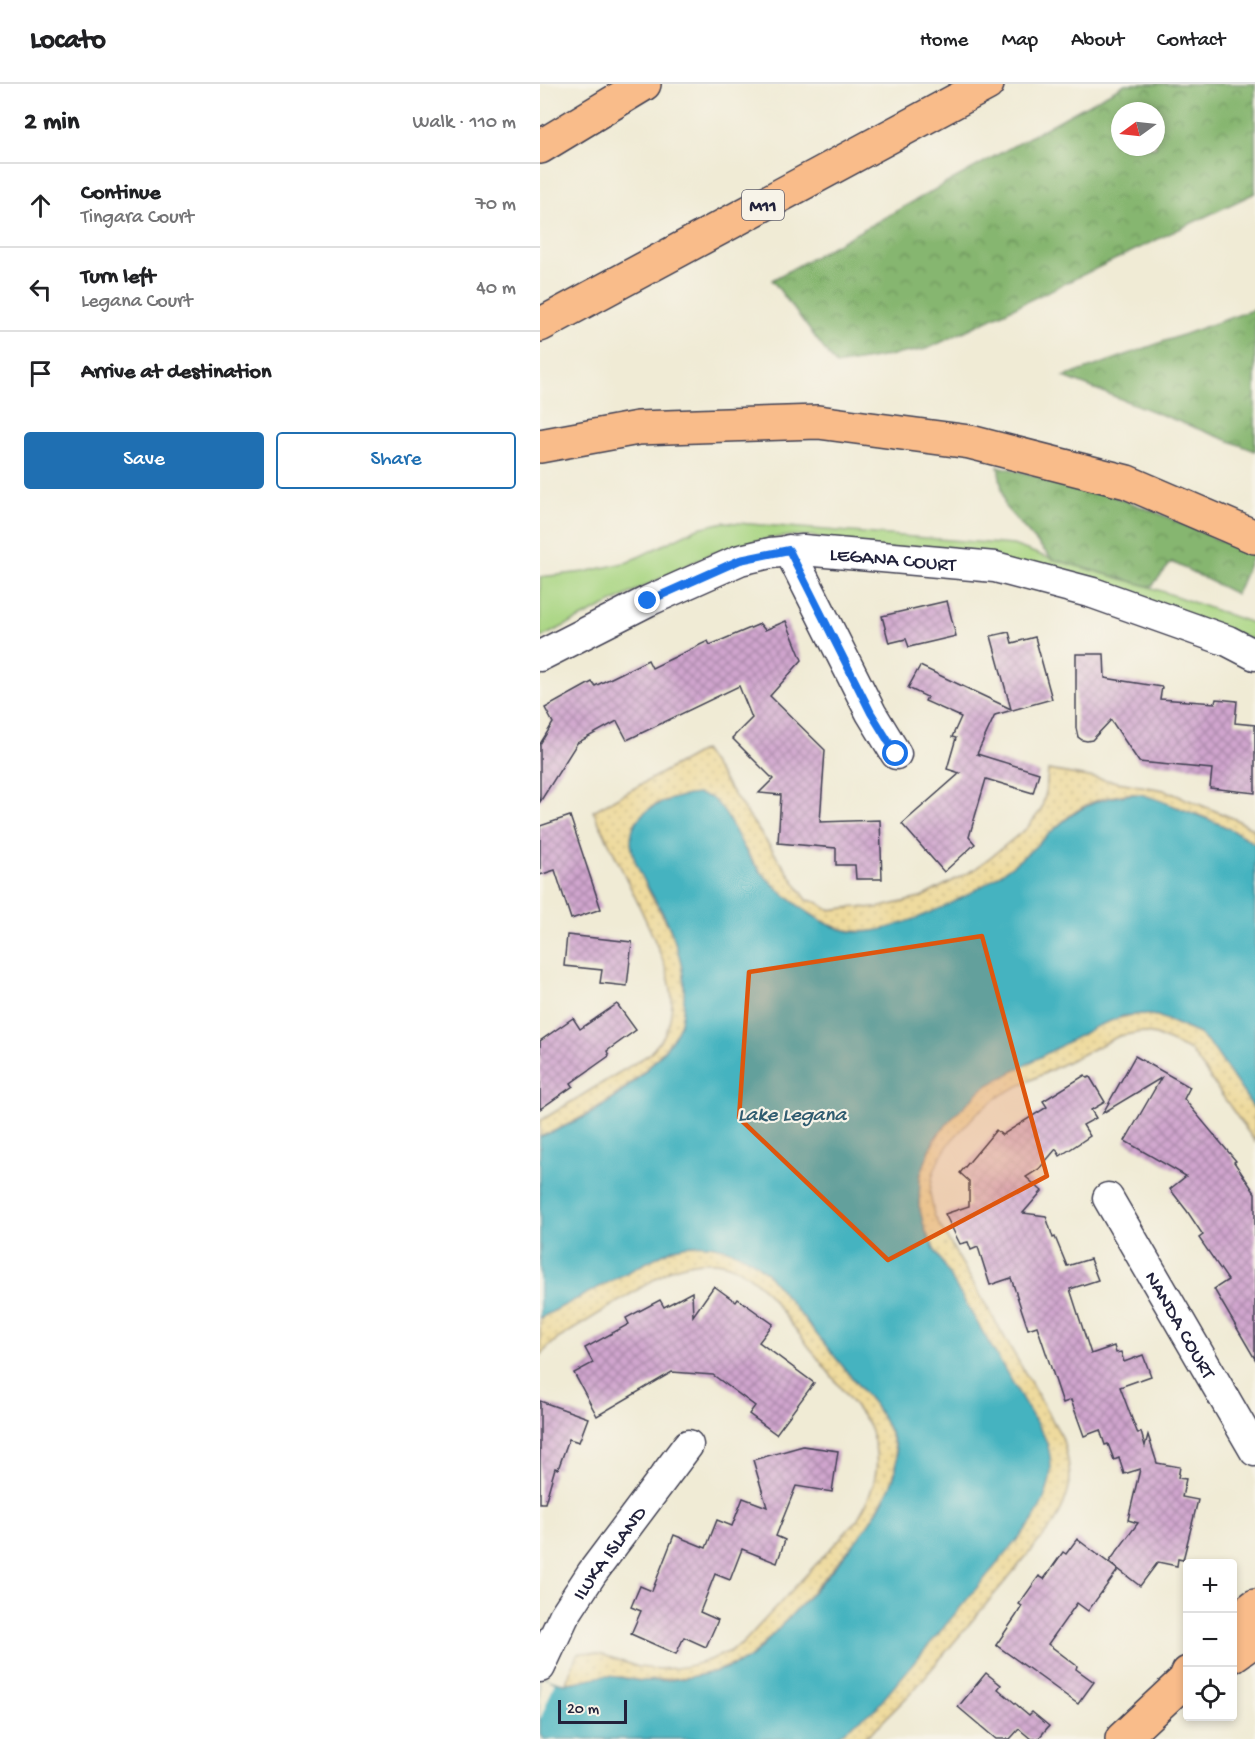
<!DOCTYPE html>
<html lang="en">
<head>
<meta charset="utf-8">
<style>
  body { margin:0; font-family:"Gochi Hand",sans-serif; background:#f2f2f2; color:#202124 }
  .controls { position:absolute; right:18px; bottom:18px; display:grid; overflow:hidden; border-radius:6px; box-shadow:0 3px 9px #0003 }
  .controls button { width:54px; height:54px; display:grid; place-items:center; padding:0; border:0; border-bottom:2px solid #e0e0e0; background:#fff; color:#202124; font:30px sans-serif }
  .compass { position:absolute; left:571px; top:18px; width:54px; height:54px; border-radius:50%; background:#fff; box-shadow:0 3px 9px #0003; rotate:255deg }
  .scale { position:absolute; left:18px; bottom:15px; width:69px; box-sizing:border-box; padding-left:6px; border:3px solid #22223b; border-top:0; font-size:16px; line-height:21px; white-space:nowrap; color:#22223b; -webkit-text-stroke:4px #f7f3e8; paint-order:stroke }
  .stop { position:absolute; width:18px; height:18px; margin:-14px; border:4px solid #1a73e8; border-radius:50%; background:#fff }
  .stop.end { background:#1a73e8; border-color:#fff; box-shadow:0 2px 6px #0008 }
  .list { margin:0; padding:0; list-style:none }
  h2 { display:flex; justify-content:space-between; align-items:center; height:78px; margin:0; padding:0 24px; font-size:26px }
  h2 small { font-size:20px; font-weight:400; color:#757577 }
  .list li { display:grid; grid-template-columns:39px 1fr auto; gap:18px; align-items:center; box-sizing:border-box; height:84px; padding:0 24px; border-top:2px solid #e0e0e0 }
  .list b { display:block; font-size:22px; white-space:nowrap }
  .list p { margin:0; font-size:20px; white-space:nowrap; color:#757577 }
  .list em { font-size:20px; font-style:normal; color:#757577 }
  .actions { display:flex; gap:12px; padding:18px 24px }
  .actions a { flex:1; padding:14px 0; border:2px solid #1f6fb2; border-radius:6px; text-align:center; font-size:21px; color:#1f6fb2 }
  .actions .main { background:#1f6fb2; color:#fff }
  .icon { flex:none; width:33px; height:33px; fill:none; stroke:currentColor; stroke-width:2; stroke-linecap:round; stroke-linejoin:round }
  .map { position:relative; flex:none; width:715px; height:1655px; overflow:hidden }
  header { display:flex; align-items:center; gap:36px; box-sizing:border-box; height:84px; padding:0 30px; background:#fff; border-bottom:2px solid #e0e0e0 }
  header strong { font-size:28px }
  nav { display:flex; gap:33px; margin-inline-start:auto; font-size:21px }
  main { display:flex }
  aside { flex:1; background:#fff }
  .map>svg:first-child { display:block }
</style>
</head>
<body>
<header>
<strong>Locato</strong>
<nav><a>Home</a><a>Map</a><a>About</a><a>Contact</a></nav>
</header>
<main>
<aside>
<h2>2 min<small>Walk · 110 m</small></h2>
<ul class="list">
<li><svg class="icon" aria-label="ahead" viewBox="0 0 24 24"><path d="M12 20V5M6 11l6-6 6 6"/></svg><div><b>Continue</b><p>Tingara Court</p></div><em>70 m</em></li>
<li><svg class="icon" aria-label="left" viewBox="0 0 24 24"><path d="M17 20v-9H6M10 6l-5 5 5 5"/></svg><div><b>Turn left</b><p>Legana Court</p></div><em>40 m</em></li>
<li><svg class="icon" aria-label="arrive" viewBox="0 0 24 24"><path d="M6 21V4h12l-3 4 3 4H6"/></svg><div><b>Arrive at destination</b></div></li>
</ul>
<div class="actions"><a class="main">Save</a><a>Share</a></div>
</aside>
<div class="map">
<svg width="715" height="1655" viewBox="0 0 715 1655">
  <defs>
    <pattern id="forest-crowns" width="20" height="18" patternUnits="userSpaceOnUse" patternTransform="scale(1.5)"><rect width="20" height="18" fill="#86b670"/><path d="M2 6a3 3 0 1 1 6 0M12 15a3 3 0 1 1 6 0" fill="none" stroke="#6d945d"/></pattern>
    <pattern id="sand-dots" width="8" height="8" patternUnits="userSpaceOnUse" patternTransform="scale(1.5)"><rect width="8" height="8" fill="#eeda9e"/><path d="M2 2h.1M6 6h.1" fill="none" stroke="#ccbb89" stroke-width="1.8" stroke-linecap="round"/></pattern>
    <pattern id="building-cross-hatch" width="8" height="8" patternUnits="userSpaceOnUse" patternTransform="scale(1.5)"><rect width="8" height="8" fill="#d0a5ce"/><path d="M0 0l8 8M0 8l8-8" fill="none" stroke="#a886a8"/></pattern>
  </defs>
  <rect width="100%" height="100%" fill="#f7f3e8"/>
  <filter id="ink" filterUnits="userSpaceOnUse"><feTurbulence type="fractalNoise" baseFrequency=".0167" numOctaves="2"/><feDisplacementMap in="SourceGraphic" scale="12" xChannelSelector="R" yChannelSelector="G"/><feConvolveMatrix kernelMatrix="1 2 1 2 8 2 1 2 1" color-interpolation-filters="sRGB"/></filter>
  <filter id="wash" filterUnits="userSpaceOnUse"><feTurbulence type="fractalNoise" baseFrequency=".008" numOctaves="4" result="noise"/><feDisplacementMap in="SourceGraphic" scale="24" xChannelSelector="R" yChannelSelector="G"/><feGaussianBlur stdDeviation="1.35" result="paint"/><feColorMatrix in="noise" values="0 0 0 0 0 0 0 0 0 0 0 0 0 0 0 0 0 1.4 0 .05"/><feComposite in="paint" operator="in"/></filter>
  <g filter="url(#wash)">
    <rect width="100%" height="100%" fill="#f0ebd5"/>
    <path fill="#a9d582" stroke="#667c5e" stroke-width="1.5" d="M185,438L473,461L503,472L607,502L715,540V556L271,452C239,450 198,460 168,471L0,554V493L44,488L88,478L158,444Z"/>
    <g fill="url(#forest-crowns)" stroke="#546c56" stroke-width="1.5" fill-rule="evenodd">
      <path d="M585,0H715V109L387,265L296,281L232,196ZM580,27H616V63H580Z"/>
      <path d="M715,225V367L524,293Z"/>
      <path d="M458,382L565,409L618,429L713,471L696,510L632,478L611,503L512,475L465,423Z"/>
    </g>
    <g fill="url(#sand-dots)" stroke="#887e6c" stroke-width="1.5">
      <path d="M163,666L267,816L277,818L289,826L314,823L337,824L380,814L435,785L487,744L501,726L506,708L508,686L624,706L695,735L715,746V760C687,740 652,728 620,717C613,715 605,711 598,710C587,709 569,712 558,716C529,726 512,749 490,768C448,802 358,860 302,845C283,840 255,820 240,808C209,782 196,743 170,713C151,713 118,711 106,729C100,738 96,750 91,760C97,779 103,797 113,815C122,831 132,845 137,864C144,886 148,919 140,941C133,957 122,969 110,981C76,1015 44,1035 0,1053V1037L108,971C125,954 131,942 132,918C132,894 120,869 111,848C93,807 73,767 53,727Z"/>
      <path d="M602,930L618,932L659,950L673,964L715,1026V1058L651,967L616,951L601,948L579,952L463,1010L438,1028L411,1057L399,1075L393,1090L390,1109L394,1131L522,1353C533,1390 534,1403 515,1438L373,1607L331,1649L321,1655H293L298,1653L508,1360L395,1167C388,1152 379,1136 379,1120C376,1072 406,1034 442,1005C460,990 484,980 505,969C535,952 567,933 602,930Z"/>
      <path d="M163,1160C190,1164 205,1169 226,1188L335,1322L346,1340L353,1358L357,1375L352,1400L325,1447L255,1527L210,1574L176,1587L150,1593L102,1597L81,1593L26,1599L37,1570C58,1564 78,1578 99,1583C135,1589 172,1579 202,1560L317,1436C337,1403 344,1374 327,1338L225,1206C195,1176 171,1171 131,1185L16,1256L0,1271V1234L134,1164L148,1161Z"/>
    </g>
    <path fill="#45b3c0" stroke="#346a7e" stroke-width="1.5" d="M158,710C162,711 168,712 171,714C186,724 198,755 208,771C227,800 280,846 316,848C338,849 361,840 382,832C413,820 442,804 469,784C508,757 529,718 581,712C586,711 593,710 599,710C614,713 631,721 646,727C669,735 694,745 715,760V1026L673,964L659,950L618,932L602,930L583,932L555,943L443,1004L416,1030L394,1055L380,1092L379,1122L385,1146L395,1167L504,1352C518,1383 509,1410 492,1438L336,1624L293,1655H4L0,1651V1591C8,1595 17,1599 26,1599C40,1599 52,1592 66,1592C79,1592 90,1596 102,1597C133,1598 182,1590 209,1574C219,1568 229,1554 238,1545C270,1512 357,1422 357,1376C357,1357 345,1337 335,1322L226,1188C200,1164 168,1155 134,1164L0,1234V1053C20,1045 39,1037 57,1026C82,1011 134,965 141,937C147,912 144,885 136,861C133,852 130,843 126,835C111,804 65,751 111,724C126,716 141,711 158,710Z"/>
    <path fill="#f0ebd5" d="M0,1591L15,1598L0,1636Z"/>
    <g id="blocks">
      <g fill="url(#building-cross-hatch)">
        <path d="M407,517L416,552L369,563L366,555L349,559L342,532Z"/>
        <path d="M246,537L262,576L230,612L285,666L280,738L340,736L342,795H316L315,781H296V764L238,759L241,711L219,709L233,695L192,654L212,634L199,602L87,656L77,637L37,659L0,718V660L13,639L5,624L52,598L55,602L108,576L112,584L168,557L170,561L220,540L225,546Z"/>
        <path d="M469,548L472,559L495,553L512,615L455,631L437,670L499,689L493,709L446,695L429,753L435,760L404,788L362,740L420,689L407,685L416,654L412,653L421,633L385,617L387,613L368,604L380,582L471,625L451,552Z"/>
        <path d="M536,570H564L565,594L622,603L620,615L675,619L676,615L697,617L695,639L715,641V709L670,704L672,685L599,678L571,636L552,656L547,657L542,656L538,653L536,644Z"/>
        <path d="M30,732L61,825L31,835L15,786L0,791V742Z"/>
        <path d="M27,851L92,858L87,902L60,899L62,886L24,882Z"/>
        <path d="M77,920L96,946L67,967L69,972L31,999L33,1002L0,1025V957L33,934L40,945Z"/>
        <path d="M595,972L650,1003L644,1015L696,1077L694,1078L715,1109V1275L674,1205L688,1196L659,1154L663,1151L647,1127L630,1105L646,1092L585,1057L621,994L563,1029Z"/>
        <path d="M545,991L547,994L550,993L565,1018L551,1026L556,1034L543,1041L550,1052L520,1072L516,1065L499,1085L486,1093L502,1107L483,1129L506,1132L513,1154L515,1153L527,1182L550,1175L558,1196L530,1205L551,1270L574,1262L576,1269L581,1268L584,1278L603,1271L611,1292L580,1303L592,1335L598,1350L601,1348L605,1362L608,1351L617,1379L640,1383L638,1394L646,1395L642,1413L658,1416L643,1476L638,1475L637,1482L618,1478L600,1502L569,1478L598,1439L588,1436L600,1385L584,1390L579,1374L574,1376L568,1360L565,1361L560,1346L544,1352L531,1316L523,1319L497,1242L488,1245L471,1194L450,1201L438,1163L431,1166L428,1158L420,1160L405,1130L429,1122V1097L420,1089L456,1046L462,1051L507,1023L503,1017Z"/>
        <path d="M174,1202L196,1218L198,1215L233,1240L219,1258L274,1299L236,1350L209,1330L215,1322L173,1291L132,1288L57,1332L34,1289L53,1279L45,1264L89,1240L86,1234L120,1216L124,1223L152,1208L153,1232Z"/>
        <path d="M0,1317L48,1334L39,1358L29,1355L18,1385L15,1384L5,1419H0Z"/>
        <path d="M263,1362L298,1367L292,1408L256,1402L236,1452L245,1456L237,1479L202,1465L190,1496L175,1490L160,1528L178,1536L166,1563L144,1553L136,1570L91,1550L101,1527L91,1523L100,1502L112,1507L134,1451L166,1464L177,1436L192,1442L203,1414L227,1423L213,1376Z"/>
        <path d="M537,1455L578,1486L548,1527L537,1519L508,1560L537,1582L536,1585L554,1598L538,1620L456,1561L476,1532L482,1522L479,1520L499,1492L504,1495L523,1468L526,1470Z"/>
        <path d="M446,1589L461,1601L458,1605L489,1631L492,1628L509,1642L498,1655H491L479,1645L470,1655H456L418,1623Z"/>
      </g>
    </g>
  </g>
  <g filter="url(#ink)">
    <use href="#blocks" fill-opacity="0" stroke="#414052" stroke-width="1.5"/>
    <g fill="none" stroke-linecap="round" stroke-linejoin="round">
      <g stroke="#414052" stroke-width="33">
        <g id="minor">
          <path d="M249,466L331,629L356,670"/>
          <path id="s1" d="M0,572L108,517L200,476L230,469L263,466L455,483L553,509L688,557L715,571"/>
          <path id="s2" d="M568,1114L715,1367"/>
          <path id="s3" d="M0,1583L24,1532L52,1489L148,1361"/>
        </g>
      </g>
      <g stroke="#414052" stroke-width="36">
        <g id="major">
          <path d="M692,1540L715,1522"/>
          <path d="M692,1572L715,1556"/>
          <path d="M582,1655L645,1596L648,1589"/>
        </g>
      </g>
      <g stroke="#414052" stroke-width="36">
        <g id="highway">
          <path d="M0,63L104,0"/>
          <path d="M0,241L447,0"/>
          <path d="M0,362L98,344L278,338L430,358L587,398L715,453"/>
        </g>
      </g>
      <use href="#minor" stroke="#fff" stroke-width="30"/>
      <use href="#major" stroke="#f9bc8a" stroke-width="33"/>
      <use href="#highway" stroke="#f9bc8a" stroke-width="33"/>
    </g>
  </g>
  <g fill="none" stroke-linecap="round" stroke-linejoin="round" filter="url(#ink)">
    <path stroke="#1a73e8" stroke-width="8" d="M108,517L200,476L249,466L331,629L356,670"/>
  </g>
  <path fill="#de560e" fill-opacity="0.2" stroke="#de560e" stroke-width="4.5" stroke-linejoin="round" d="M442,852L507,1092L348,1176L199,1034L209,888Z"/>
  <g text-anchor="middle" stroke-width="4.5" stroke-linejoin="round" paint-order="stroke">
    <rect fill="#f7f3e8" stroke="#62616f" stroke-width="1.5" x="202" y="106" width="42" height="30" rx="4.5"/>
    <g font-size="18" font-weight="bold" fill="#22223b">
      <text x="223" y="127">M11</text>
    </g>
    <g font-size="20" fill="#22223b" stroke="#f7f3e8">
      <text dy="7" stroke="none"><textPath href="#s1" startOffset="376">LEGANA COURT</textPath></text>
      <text dy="7" stroke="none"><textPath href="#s2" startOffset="146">NANDA COURT</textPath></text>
      <text dy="7" stroke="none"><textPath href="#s3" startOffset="134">ILUKA ISLAND</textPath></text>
    </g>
    <g font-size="21" font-style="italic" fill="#305c70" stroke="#f7f3e8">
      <text x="252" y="1036">Lake Legana</text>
    </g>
  </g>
</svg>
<div class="controls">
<button>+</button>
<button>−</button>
<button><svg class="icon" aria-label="locate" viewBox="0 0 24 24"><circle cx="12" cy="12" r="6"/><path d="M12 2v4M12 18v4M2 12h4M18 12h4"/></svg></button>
</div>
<svg class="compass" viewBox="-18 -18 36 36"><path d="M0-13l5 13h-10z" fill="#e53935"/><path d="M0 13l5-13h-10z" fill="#757577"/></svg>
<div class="scale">20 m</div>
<div class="stop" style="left:356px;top:670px"></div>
<div class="stop end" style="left:108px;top:517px"></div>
</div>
</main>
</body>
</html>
